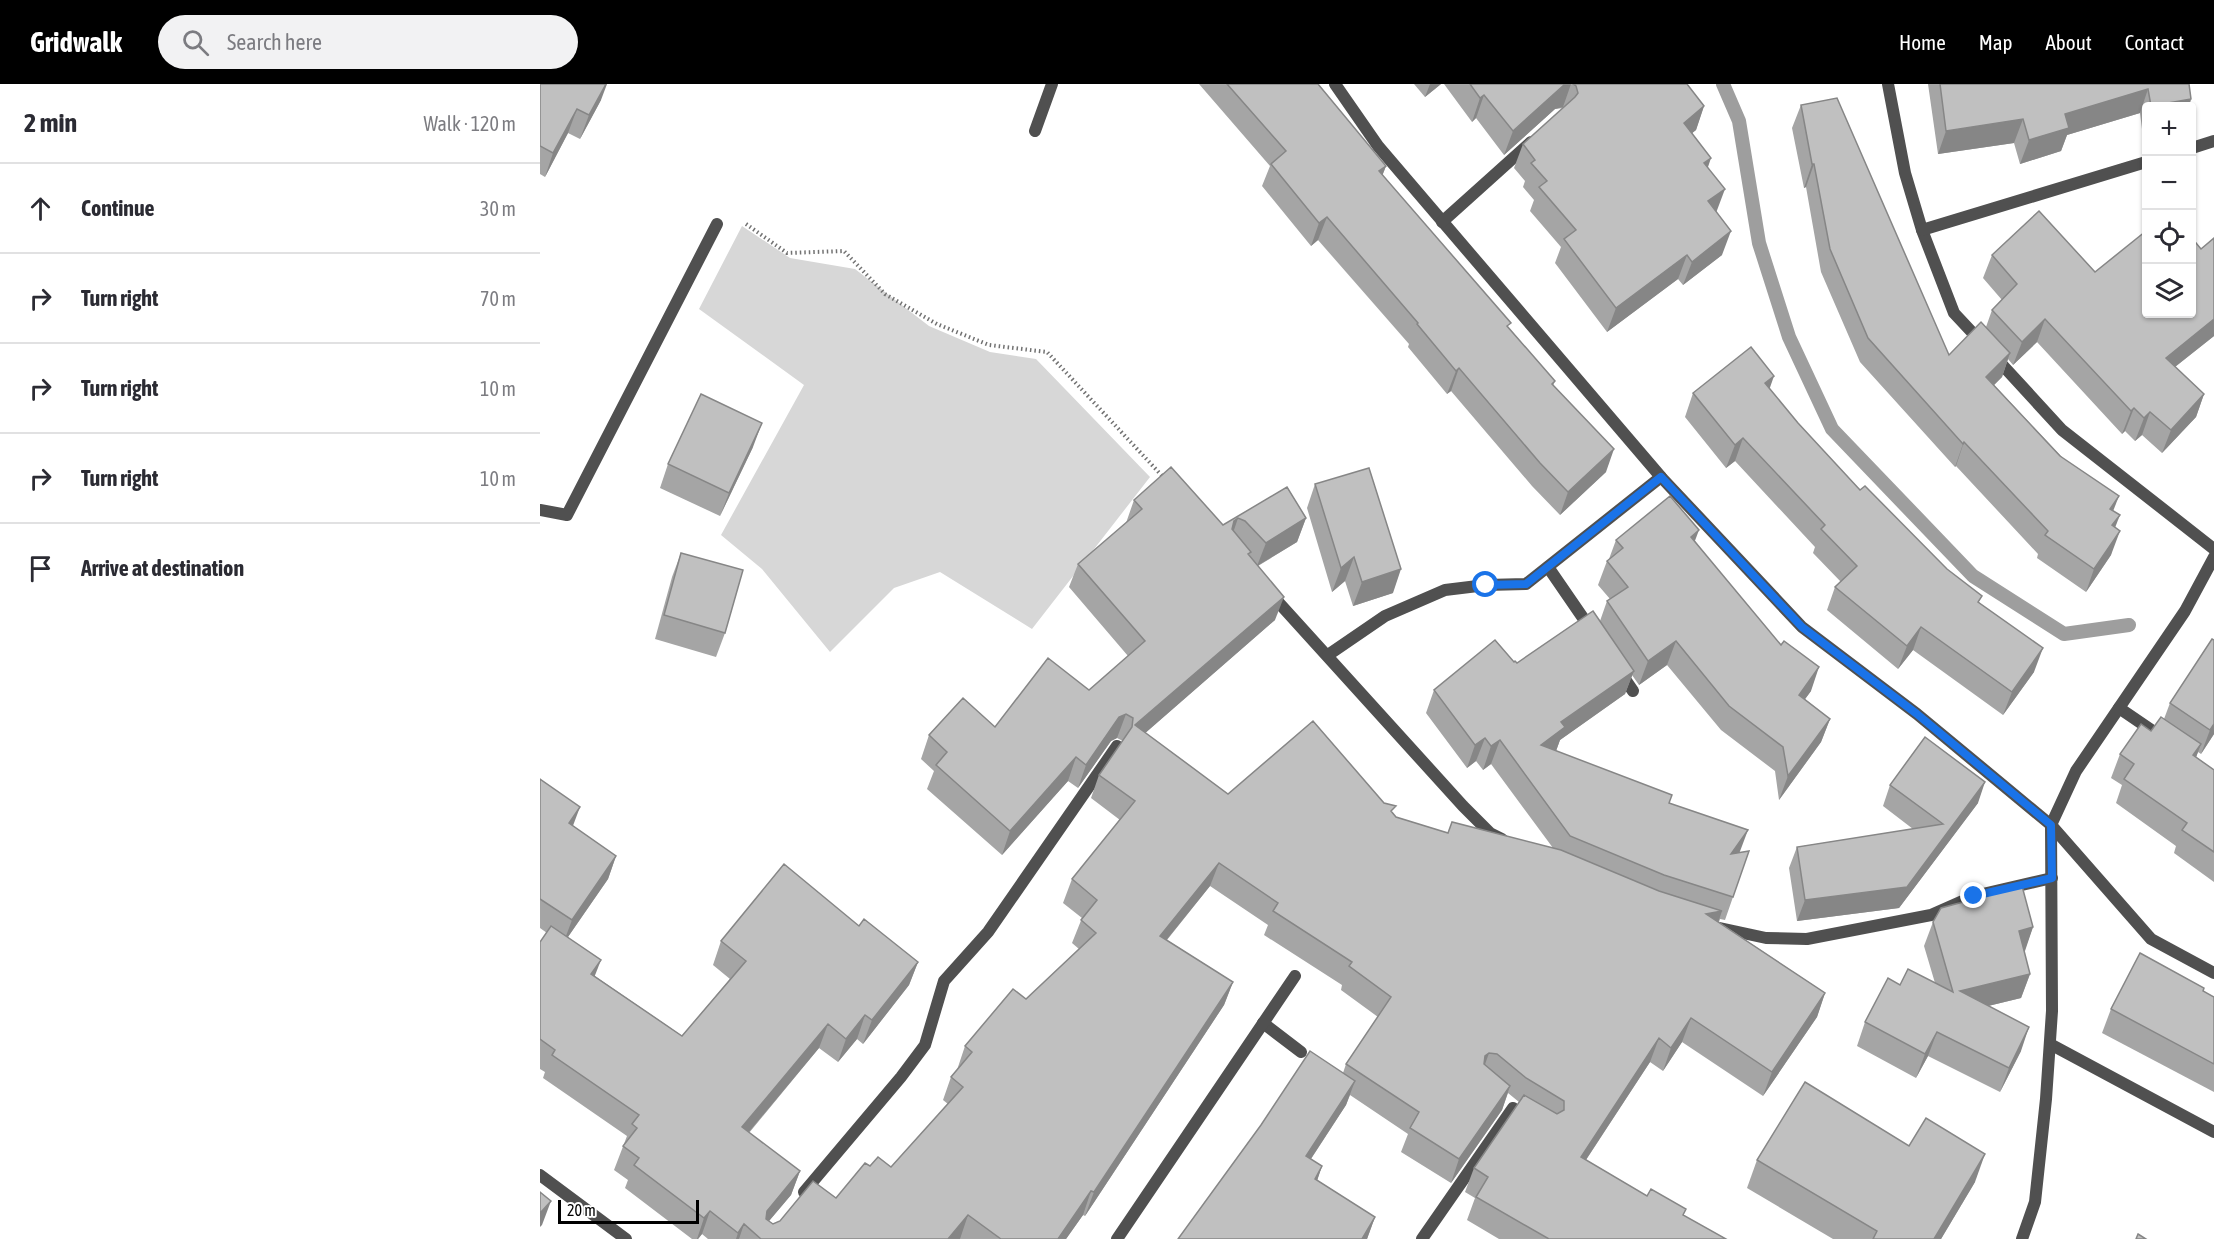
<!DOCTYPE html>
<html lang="en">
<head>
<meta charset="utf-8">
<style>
  body { margin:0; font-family:"Asap Condensed",sans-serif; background:#f2f2f3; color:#2b2b33 }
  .controls { position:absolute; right:18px; top:18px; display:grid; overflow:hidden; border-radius:6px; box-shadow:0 2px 4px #0004 }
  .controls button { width:54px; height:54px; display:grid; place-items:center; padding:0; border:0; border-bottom:2px solid #e1e1e2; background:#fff; color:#2b2b33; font:30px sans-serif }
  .scale { position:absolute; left:18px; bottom:15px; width:141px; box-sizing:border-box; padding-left:6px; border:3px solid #000; border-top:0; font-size:16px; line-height:21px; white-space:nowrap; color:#000; -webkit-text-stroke:4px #fff; paint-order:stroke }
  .stop { position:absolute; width:18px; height:18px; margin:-14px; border:4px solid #1a73e8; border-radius:50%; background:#fff }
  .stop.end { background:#1a73e8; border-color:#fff; box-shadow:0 2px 6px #0008 }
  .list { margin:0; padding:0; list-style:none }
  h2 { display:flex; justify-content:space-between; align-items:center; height:78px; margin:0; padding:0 24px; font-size:26px }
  h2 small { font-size:20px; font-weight:400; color:#7c7c81 }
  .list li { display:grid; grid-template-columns:39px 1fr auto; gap:18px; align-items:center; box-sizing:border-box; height:90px; padding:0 24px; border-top:2px solid #e1e1e2 }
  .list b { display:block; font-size:22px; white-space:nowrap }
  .list em { font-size:20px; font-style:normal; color:#7c7c81 }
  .icon { flex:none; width:33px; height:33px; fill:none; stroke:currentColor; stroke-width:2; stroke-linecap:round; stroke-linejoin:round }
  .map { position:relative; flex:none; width:1674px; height:1155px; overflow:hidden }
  header { display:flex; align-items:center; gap:36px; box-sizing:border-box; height:84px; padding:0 30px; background:#000; color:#fff }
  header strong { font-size:28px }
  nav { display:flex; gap:33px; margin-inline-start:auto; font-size:21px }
  .search { width:420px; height:54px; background:#f2f2f3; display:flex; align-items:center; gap:15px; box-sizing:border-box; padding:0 21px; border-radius:33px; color:#7c7c81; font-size:22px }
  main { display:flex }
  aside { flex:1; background:#fff }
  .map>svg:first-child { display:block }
</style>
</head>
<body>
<header>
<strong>Gridwalk</strong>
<div class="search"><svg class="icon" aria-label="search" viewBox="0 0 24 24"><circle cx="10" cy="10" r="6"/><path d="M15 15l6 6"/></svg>Search here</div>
<nav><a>Home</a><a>Map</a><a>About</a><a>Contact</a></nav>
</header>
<main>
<aside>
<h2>2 min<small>Walk · 120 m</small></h2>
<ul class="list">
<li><svg class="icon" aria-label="ahead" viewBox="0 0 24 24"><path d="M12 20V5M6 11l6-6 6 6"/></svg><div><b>Continue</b></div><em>30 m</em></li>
<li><svg class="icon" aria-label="right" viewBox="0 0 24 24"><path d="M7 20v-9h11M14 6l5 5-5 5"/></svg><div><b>Turn right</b></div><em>70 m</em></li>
<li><svg class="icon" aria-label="right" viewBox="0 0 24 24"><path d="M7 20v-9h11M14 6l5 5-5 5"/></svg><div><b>Turn right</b></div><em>10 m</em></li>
<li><svg class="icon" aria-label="right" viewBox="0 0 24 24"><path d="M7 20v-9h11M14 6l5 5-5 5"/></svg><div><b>Turn right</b></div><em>10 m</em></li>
<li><svg class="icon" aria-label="arrive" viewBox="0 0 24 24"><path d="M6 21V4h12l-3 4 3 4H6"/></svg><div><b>Arrive at destination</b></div></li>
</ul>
</aside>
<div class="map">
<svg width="1674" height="1155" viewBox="0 0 1674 1155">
  <rect width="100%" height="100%" fill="#fff"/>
  <path fill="#d7d7d7" d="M202,142L250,174L315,185L389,242L450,268L496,275L610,393L492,545L400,488L354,504L290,568L222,485L181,451L264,301L159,225Z"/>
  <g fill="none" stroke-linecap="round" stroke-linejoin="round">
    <path stroke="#9e9e9e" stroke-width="14" d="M1183,0L1199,37L1219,159L1249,253L1292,345L1433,492L1524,550L1589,541"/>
    <path stroke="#727272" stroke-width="4" stroke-dasharray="1.5 3" stroke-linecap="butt" d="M206,140L247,169L304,167L345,210L397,240L449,261L507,268L625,395"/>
    <g stroke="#505050" stroke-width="12">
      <path d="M795,0L838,62L1121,393L1262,543L1377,630L1511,741L1611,855L1674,889"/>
      <path d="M1348,0L1365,89L1382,146L1414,229L1443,260"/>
      <path d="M495,47L512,0"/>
      <path d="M1652,64L1674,57"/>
      <path d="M902,138L991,58"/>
      <path d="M1382,146L1606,78"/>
      <path d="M1455,273L1522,346L1674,465"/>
      <path d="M0,426L27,431L177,140"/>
      <path d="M1008,483L1052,547"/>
      <path d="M730,509L923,722L950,749L962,755"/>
      <path d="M788,571L845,532L905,506L946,501L986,500L1121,393"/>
      <path d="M1080,588L1093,607"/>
      <path d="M1579,624L1623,654"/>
      <path d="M1175,843L1226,854L1267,855L1391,831L1434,812L1512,794"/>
      <path d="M723,939L761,968"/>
      <path d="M1510,960L1674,1048"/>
      <path d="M0,1091L86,1155"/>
      <path d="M264,1108L361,993L385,961L404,897L448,848L577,662"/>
      <path d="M577,1155L755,892"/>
      <path d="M882,1155L973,1024"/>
    </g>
    <path stroke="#505050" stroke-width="12" d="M1482,1155L1495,1118L1506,1015L1512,927L1511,741L1536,687L1645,527L1674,473"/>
  </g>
  <g fill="#a5a5a5">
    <path d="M0,0L61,16L40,55L28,49L5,93L0,90Z"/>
    <path d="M659,0H778L846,82L842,92L969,244L1015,297L1013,302L1066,388L1020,431L992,402L911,307L907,310L868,263L869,260L778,156L771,162L722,102L730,82Z"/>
    <path d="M874,0H901L885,13Z"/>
    <path d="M904,0H1147L1164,22L1156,46L1152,49L1168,83L1176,128L1182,171L1143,201L1138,195L1067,248L1015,179L1021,163L990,127L994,116L983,103L985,97L974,84L983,60L1024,24L1015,25L964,71L936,34L932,38Z"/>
    <path d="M1388,0H1649L1651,15L1649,22H1606V45H1602L1600,29L1527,51L1521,67L1480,80L1474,59L1398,70Z"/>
    <path d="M1261,21L1409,271L1446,243L1452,226L1462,216L1443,194L1452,171L1555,188L1661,165L1674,154V252L1635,283L1664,310L1656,333L1622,369L1602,351L1595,357L1585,347L1582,350L1497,258L1473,281L1468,275L1462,293L1454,301L1573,427L1575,444L1571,471L1546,508L1497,474L1498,470L1416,382L1415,383L1320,278L1281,188L1266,103L1264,104L1252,44Z"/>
    <path d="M1229,305L1258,339L1320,406L1440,519L1494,588L1463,631L1373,566L1358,585L1287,526L1295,503L1301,498L1273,469L1275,463L1195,377L1186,384L1145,333L1153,309Z"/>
    <path d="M213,363L180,432L120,404L128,380Z"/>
    <path d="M775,400L853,509L813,522L805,497L792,508L767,424Z"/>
    <path d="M747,403L766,434L757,458L718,482L735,536L605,649L688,710L853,730L856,733L908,749L1013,764L951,680L943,686L936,677L927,684L886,629L894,606L974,578L977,579L1060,537L1067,517L1070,515L1058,501L1067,477L1069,475L1076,456L1155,457L1271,607L1265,615L1290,635L1281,658L1239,716L1235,687L1181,646L1127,581L1099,601L1092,591L1085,610L1020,656L1016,667L1129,719L1200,769L1193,813L1185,836L1180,835L1179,838L1285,909L1277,933L1223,1012L1142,958L1123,987L1110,978L1046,1076L1107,1112L1186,1155H959L927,1136L935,1114L925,1108L934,1084L979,1018L968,1009L962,1026L911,1099L861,1068L868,1050L810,1011L806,1021L771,1075L782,1082L777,1096L835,1133L827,1155H638L803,989L806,980L838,933L801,906L802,901L724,851L728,841L670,802L627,856L693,898L684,921L545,1132L543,1131L526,1155H168L162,1150L158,1155H152L85,1104L88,1096L74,1086L87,1052L3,994L5,988L0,985V858L7,849L0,844V695L33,742L76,772L68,795L28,853L55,892L142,952L190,895L173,881L181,857L319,842L378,878L369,901L323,960L317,955L298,978L279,964L209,1049L260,1087L251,1111L229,1137L233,1140L296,1114L330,1082L351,1083L408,1020L403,1016L411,993L417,986L425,962L486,915L539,865L532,859L542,834L523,819L532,795L580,736L551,714L559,691L583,657L577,654L571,657L538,704L528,697L462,771L387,705L394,687L381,675L389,651L455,643L549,606L588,572L529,503L538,480L586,439L594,416L683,441Z"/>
    <path d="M141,469L185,549L176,573L115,555L132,493Z"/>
    <path d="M1674,556V650L1661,670L1658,668L1656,673L1674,686V798L1634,769L1636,762L1576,719L1582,701L1571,694L1580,670L1611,647L1624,635L1630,619Z"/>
    <path d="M1350,701L1438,719L1359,824L1257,837L1249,784L1257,763L1373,745L1343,722Z"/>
    <path d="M1393,838L1493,843L1484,867L1490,890L1481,914L1448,922L1481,967L1460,1008L1388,972L1376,994L1317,962L1325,938L1360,901L1395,899L1384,862Z"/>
    <path d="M1663,907L1674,913V1008L1562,949L1571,925Z"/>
    <path d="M1369,1062L1435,1098L1401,1155H1293L1207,1104L1217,1076Z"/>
  </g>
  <g fill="#868686">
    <path d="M66,0H67L61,16L40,55L49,31Z"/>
    <path d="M890,0H901L885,13Z"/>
    <path d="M1029,0H1031L1023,23L1015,25L964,71L973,47L1024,1Z"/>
    <path d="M1608,5L1600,29L1527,51L1521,67L1480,80L1489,56L1525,30Z"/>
    <path d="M944,11L936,34L932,38L940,14Z"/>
    <path d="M1651,15L1649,22H1610H1611Z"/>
    <path d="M1164,22L1156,46L1135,63L1144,39Z"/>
    <path d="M37,25L28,49L5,93L13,69Z"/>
    <path d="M1606,33V45H1602Z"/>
    <path d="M1483,35L1474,59L1398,70L1406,47Z"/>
    <path d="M1171,74L1163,98L1164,79Z"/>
    <path d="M1272,80H1274L1266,103L1264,104Z"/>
    <path d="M846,82L837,105L839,87Z"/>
    <path d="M1185,105L1176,129L1168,117Z"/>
    <path d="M787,133L778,156L771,162L779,139Z"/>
    <path d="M1191,147L1182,171L1143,201L1152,178Z"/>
    <path d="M1147,171L1138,195L1067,248L1076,224Z"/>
    <path d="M1505,235L1497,258L1473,281L1482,258Z"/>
    <path d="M1674,235V252L1617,297L1626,274Z"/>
    <path d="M1470,269L1462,293L1438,317L1446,293Z"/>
    <path d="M919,284L911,307L907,310L916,287Z"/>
    <path d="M1234,292L1226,315L1225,299Z"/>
    <path d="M1664,310L1656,333L1622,369L1631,346Z"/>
    <path d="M1594,324L1585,347L1582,350L1591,327Z"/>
    <path d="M1610,328L1602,351L1595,357L1604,334Z"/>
    <path d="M222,339L213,363L180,432L189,409Z"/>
    <path d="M1203,354L1195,377L1186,384L1195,361Z"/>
    <path d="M1424,358L1416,382L1415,383L1423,360Z"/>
    <path d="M1074,365L1066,388L1020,431L1028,408Z"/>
    <path d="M1579,412L1570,435V425Z"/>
    <path d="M1580,431L1571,454L1572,441Z"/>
    <path d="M698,434L690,458L685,460L694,437Z"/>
    <path d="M766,434L757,458L717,482L726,459Z"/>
    <path d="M1159,446L1150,470L1151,453Z"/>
    <path d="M1580,447L1571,471L1546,508L1554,485Z"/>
    <path d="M814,473L805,497L792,508L801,484Z"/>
    <path d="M861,485L853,509L813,522L822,498Z"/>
    <path d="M744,513L735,536L587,665L595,641Z"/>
    <path d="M1381,543L1373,566L1358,585L1367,562Z"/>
    <path d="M1136,557L1127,581L1099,601L1108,577Z"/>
    <path d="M1503,564L1494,588L1463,631L1472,608Z"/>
    <path d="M1279,583L1271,607L1251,634L1259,611Z"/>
    <path d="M1094,587L1085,610L1020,656L1016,667L992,685L1001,661L1021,638Z"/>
    <path d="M586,630L577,654L571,657L538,704L546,681L579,633Z"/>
    <path d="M1290,635L1281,658L1239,716L1248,692Z"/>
    <path d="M1674,640V650L1661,670L1670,646Z"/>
    <path d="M945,654L936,677L927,684L935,661Z"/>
    <path d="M960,656L951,680L943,686L951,662Z"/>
    <path d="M1661,660L1652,684L1653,671Z"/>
    <path d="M536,673L528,697L462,771L470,747Z"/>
    <path d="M1445,698L1438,719L1359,824L1257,837L1265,816L1367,803Z"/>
    <path d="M40,723L31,747L29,739Z"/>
    <path d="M1208,746L1199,770H1191Z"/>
    <path d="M76,772L68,795L23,860L32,836Z"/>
    <path d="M679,779L670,802L611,875L620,852Z"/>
    <path d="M1182,827L1174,851L1166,830Z"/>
    <path d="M1493,843L1485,867L1470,871L1479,847Z"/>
    <path d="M61,876L52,899L51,890Z"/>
    <path d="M378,878L369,901L323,960L332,936Z"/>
    <path d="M1490,890L1481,914L1411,931L1420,907Z"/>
    <path d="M693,898L684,921L545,1132L554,1108Z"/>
    <path d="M1285,909L1277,933L1223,1012L1232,988Z"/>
    <path d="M325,931L317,955L298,978L306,955Z"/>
    <path d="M1151,934L1142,958L1123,987L1131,964Z"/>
    <path d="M288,940L279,964L193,1067L202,1043Z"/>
    <path d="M1489,943L1481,967L1460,1008L1469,984Z"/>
    <path d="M1397,948L1388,972L1376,994L1385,970Z"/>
    <path d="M1119,954L1110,978L1032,1097L1041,1073Z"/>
    <path d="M949,969L941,992L945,972Z"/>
    <path d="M815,997L806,1021L757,1096L766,1072Z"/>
    <path d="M970,1002L962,1026L911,1099L919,1075Z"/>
    <path d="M1445,1070L1435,1098L1401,1155H1394Z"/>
    <path d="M782,1082L774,1106L775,1095Z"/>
    <path d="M260,1087L251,1111L218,1150L227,1127Z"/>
    <path d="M551,1107L543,1131L526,1155H518Z"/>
    <path d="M11,1117L2,1141L0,1143V1129Z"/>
    <path d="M170,1127L162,1150L158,1155H157L164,1134Z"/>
    <path d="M428,1131L420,1155H408Z"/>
    <path d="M835,1133L827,1155H822Z"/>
    <path d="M204,1140L199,1155H196L198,1149Z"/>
  </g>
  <g fill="#c0c0c0" stroke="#868686" stroke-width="1.5">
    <path d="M0,0H66L49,31L37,25L13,69L0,62Z"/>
    <path d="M687,0H778L846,82L839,87L971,239L967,242L1015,297L1012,300L1074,365L1028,408L1000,379L919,284L916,287L877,240L878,239L787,133L779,139L731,80L746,67Z"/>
    <path d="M930,0H1029L1024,1L973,47L944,11L940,14Z"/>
    <path d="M1033,0H1147L1164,22L1144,39L1171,74L1164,79L1185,105L1168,117L1191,147L1152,178L1147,171L1076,224L1024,155L1036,146L999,103L1007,97L991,79L995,76L983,60L1035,13L1038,9L1036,2Z"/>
    <path d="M1400,0H1649L1651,15L1611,22L1608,5L1525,30L1529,44L1489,56L1483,35L1406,47Z"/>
    <path d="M1297,14L1409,271L1441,238L1470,269L1446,293L1520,372L1579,412L1570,425L1580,431L1572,441L1580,447L1554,485L1505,451L1508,447L1424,358L1423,360L1328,254L1290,165L1274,80H1272L1261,21Z"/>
    <path d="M1499,127L1555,188L1606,147V230H1652V154L1661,165L1674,154V235L1626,274L1664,310L1631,346L1610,328L1604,334L1594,324L1591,327L1505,235L1482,258L1452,226L1477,200L1452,171Z"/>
    <path d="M1211,263L1234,292L1225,299L1258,339L1320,406L1325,402L1407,485L1442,512L1438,518L1503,564L1472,608L1381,543L1367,562L1295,503L1317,482L1281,445L1285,441L1203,354L1195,361L1153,309Z"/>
    <path d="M161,310L222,339L189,409L128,380Z"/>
    <path d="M631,383L683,441L747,403L766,434L726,459L705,437L698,434L694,437L692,445L711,468L708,470L744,513L595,641L688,710L773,637L844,719L856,722L851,727L856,733L908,749L912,738L1021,766L1119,807L1182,827L1166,830L1285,909L1232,988L1151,934L1131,964L1119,954L1041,1073L1107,1112L1111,1105L1146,1125L1143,1131L1186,1155H1009L936,1113L948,1093L934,1084L984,1011L1017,1030L1024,1026V1017L986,994L957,970L949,969L945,972L944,980L970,1002L919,1075L870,1044L879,1028L806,980L851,913L809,882L812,878L733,827L738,819L679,779L620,852L693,898L554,1108L551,1107L518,1155H461L428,1131L408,1155H221L204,1140L198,1149L170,1127L164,1134L94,1081L99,1074L83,1062L97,1044L92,1040L99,1031L12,971L15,966L0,955V858L11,842L61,876L51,890L142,952L206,877L181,857L244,780L319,842L324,835L378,878L332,936L325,931L306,955L288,940L202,1043L260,1087L227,1127L226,1135L233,1140L240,1137L273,1097L296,1114L325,1079L330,1082L338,1073L351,1083L423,1003L411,993L432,968L425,962L473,905L486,915L556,849L541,836L557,816L532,795L595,717L559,691L592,643L593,634L586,630L579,633L546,681L536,673L470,747L396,681L407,668L389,651L423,614L455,643L508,574L549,606L605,557L538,480L602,425L594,416Z"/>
    <path d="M829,384L861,485L822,498L814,473L801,484L775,400Z"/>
    <path d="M1130,412L1159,446L1151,453L1241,561L1244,557L1279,583L1259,611L1290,635L1248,692L1243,663L1189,622L1136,557L1108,577L1067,517L1088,503L1067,477L1083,464L1076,456Z"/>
    <path d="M141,469L203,486L185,549L124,531Z"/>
    <path d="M1053,527L1094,587L1021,638L1025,643L1001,661L1132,711L1129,719L1208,746L1191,770L1209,767L1193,813L1124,791L1030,752L960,656L951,662L945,654L935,661L894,606L955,556L974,578L975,577L977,579Z"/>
    <path d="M1672,555L1674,556V640L1670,646L1630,619Z"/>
    <path d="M1621,633L1661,660L1653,671L1674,686V768L1642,746L1647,739L1584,695L1594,680L1580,670L1601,640L1611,647Z"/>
    <path d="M1385,653L1445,698L1367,803L1265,816L1257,763L1403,740L1350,701Z"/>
    <path d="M0,695L40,723L29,739L76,772L32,836L0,815Z"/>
    <path d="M1482,802L1493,843L1479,847L1490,890L1420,907L1489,943L1469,984L1397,948L1385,970L1325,938L1348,894L1360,901L1368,885L1413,908L1393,838L1401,824Z"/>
    <path d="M1600,869L1664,904L1663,907L1674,913V980L1571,925Z"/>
    <path d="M770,967L815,997L766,1072L782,1082L775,1095L835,1133L822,1155H638L721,1041Z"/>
    <path d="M1265,998L1369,1062L1386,1034L1445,1070L1394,1155H1333L1337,1147L1217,1076Z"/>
    <path d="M0,1108L11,1117L0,1129Z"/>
    <path d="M1598,1150L1606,1155H1596Z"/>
  </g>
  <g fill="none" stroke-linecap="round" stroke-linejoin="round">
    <path stroke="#1a73e8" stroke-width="8" d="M946,501L986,500L1121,393L1262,543L1377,630L1511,741L1512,794L1434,812"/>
  </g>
</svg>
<div class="controls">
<button>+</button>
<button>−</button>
<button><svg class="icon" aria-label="locate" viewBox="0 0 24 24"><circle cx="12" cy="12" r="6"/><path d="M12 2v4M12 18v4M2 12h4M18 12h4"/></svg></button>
<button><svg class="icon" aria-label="layers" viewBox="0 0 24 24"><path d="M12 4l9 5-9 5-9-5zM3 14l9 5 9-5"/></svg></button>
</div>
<div class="scale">20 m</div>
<div class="stop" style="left:946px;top:501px"></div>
<div class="stop end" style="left:1434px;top:812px"></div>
</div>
</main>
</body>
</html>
